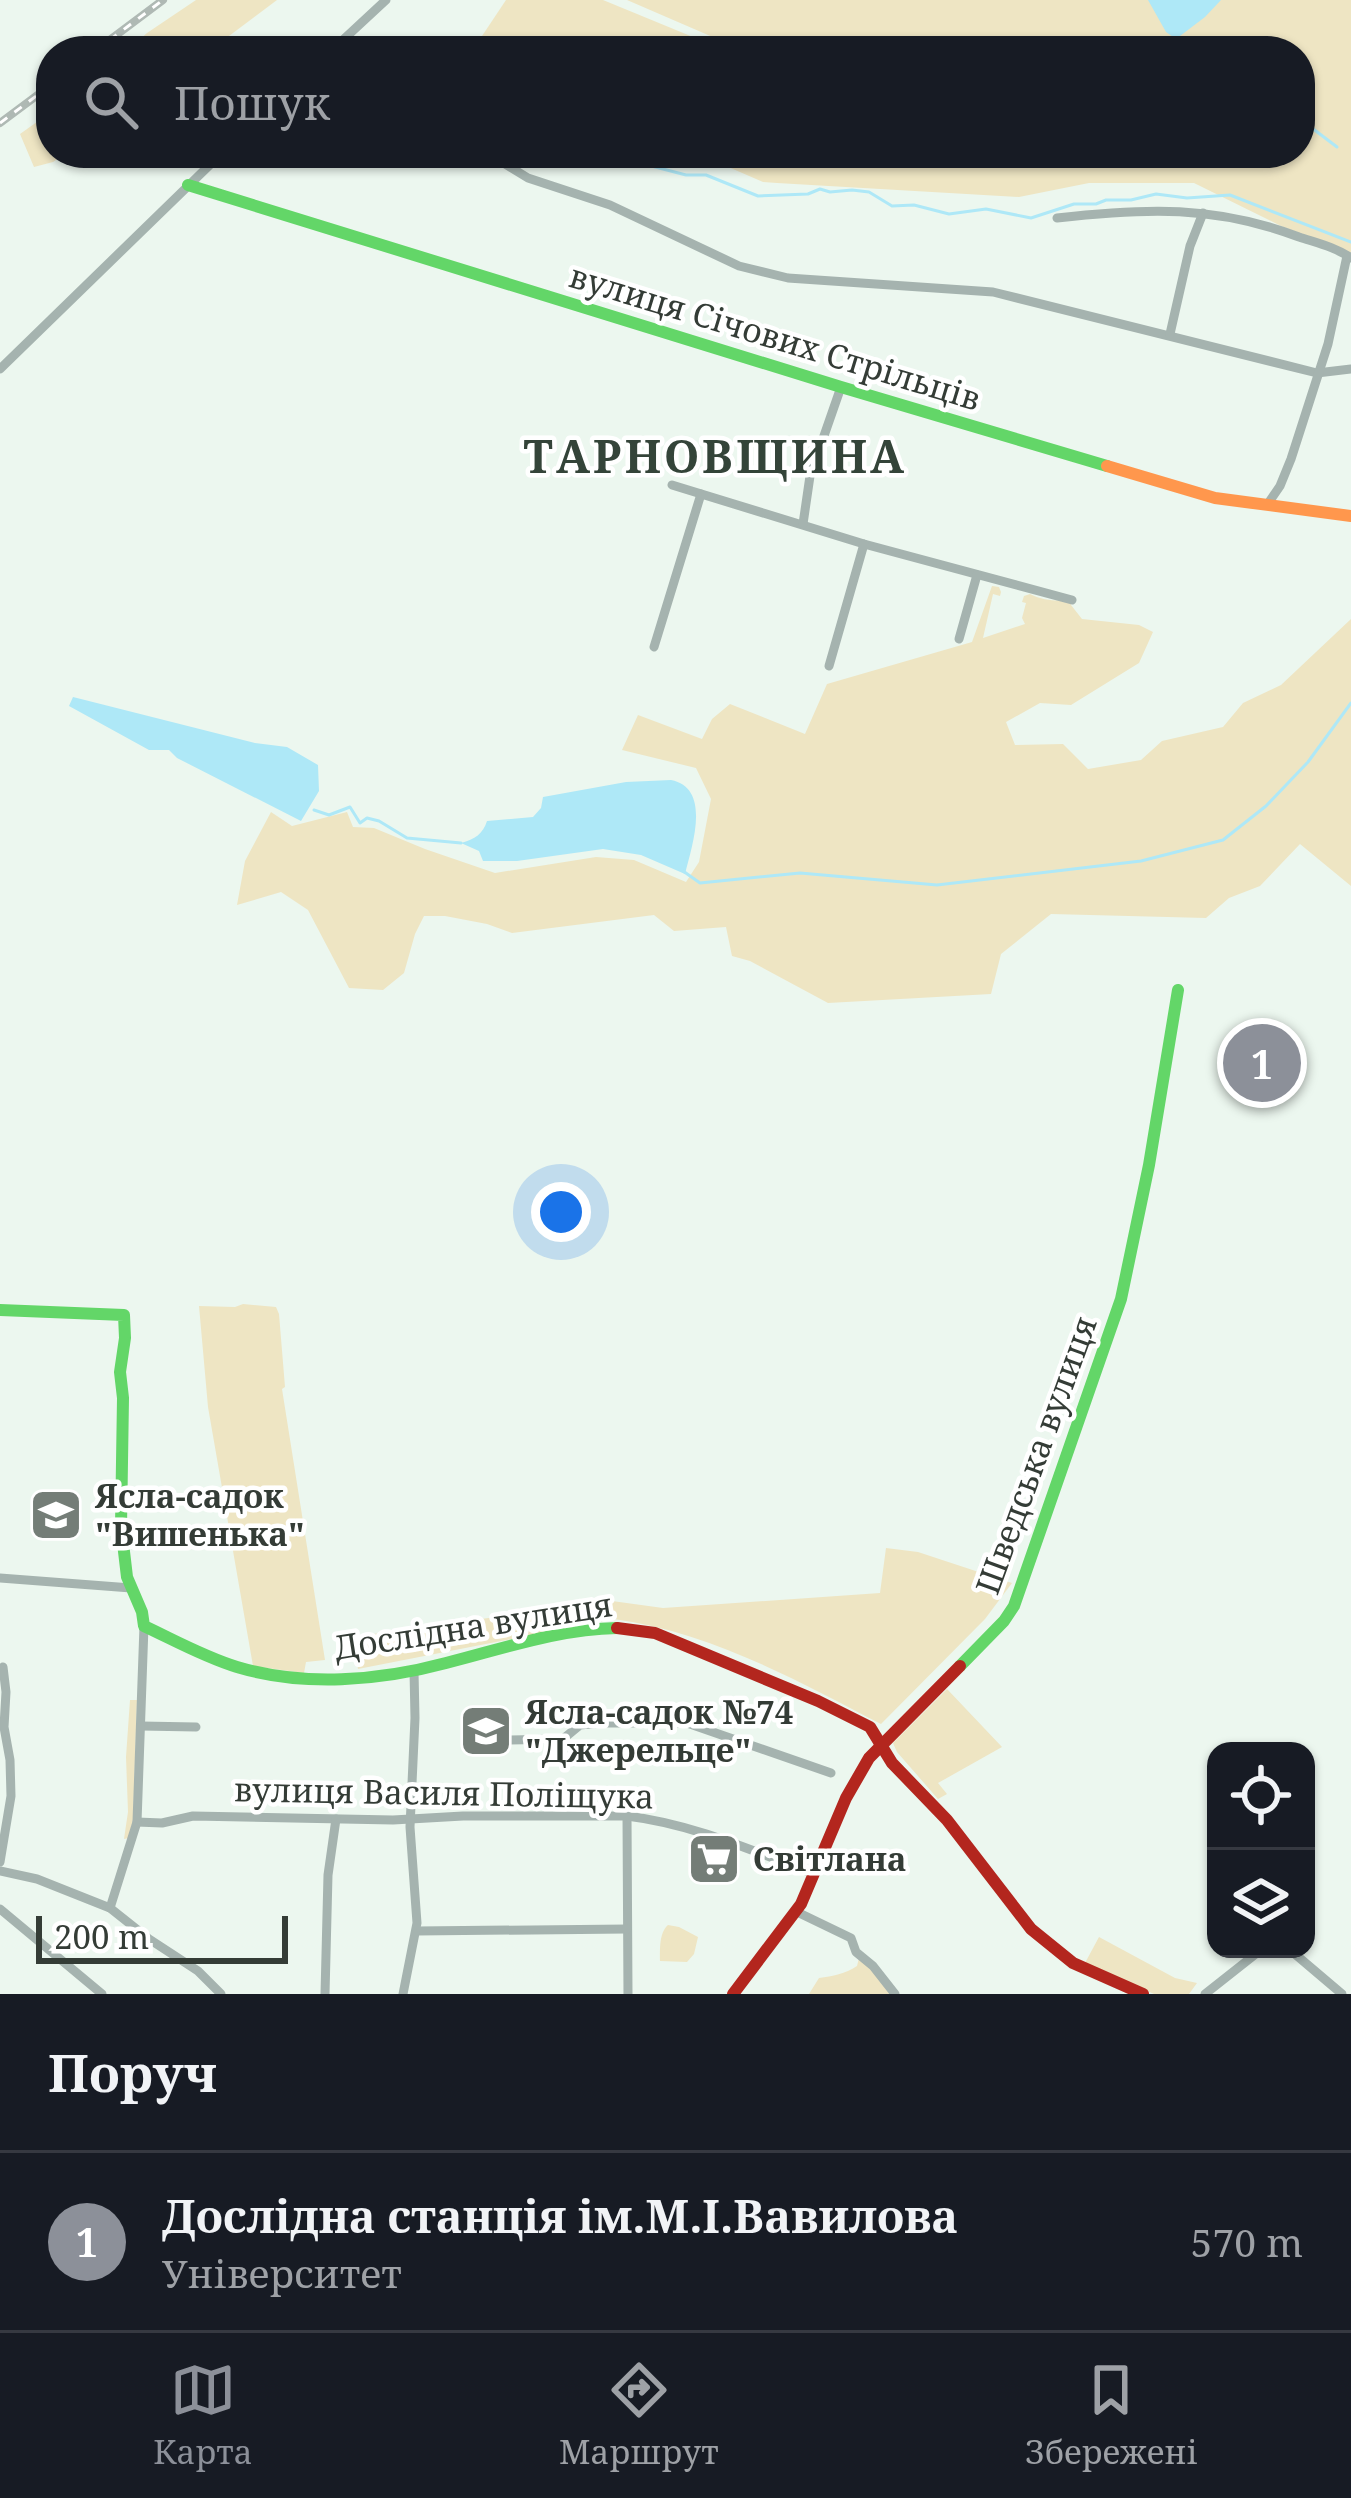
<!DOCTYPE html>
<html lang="uk">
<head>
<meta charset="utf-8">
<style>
  body { margin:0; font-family:"Noto Serif",serif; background:#20242c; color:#f1f3f6 }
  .controls { position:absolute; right:36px; bottom:36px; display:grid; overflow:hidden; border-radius:24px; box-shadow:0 3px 9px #0004 }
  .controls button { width:108px; height:108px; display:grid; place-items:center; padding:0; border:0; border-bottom:3px solid #363941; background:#171b24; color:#f1f3f6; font:60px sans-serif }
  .scale { position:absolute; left:36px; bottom:30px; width:252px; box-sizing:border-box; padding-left:12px; border:6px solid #343c36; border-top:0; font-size:33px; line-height:42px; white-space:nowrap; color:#343c36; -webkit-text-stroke:9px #fff; paint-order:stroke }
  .you { position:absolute; left:561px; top:1212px; width:42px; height:42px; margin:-30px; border:9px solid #fff; border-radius:50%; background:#1a73e8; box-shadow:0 0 0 18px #1a73e833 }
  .badge { display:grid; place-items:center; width:78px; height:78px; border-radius:50%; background:#8c9099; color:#fff; font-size:39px; font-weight:700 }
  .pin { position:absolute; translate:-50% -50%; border:6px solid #fff; box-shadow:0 3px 12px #0006 }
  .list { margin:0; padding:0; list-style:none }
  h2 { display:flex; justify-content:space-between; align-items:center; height:156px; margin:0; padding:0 48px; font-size:51px }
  h2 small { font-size:39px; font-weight:400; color:#9ea1a6 }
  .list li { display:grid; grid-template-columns:78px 1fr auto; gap:36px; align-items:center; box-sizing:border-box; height:180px; padding:0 48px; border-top:3px solid #363941 }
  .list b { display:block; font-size:45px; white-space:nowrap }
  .list p { margin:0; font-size:39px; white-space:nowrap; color:#9ea1a6 }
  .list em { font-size:39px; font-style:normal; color:#9ea1a6 }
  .icon { flex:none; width:66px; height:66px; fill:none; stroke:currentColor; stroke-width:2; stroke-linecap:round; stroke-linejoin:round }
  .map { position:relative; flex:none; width:1351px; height:1994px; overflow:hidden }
  .search { position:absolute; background:#171b24; box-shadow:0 3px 9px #0004; left:36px; right:36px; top:36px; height:132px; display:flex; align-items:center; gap:30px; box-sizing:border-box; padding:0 42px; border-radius:48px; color:#9ea1a6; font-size:45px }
  .sheet { height:336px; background:#171b24 }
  nav { display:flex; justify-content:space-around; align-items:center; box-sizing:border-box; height:168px; border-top:3px solid #363941; background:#171b24; font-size:33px; color:#9ea1a6 }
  nav a { display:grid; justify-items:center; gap:6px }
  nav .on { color:#8c9099 }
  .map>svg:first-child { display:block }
</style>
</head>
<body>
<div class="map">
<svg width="1351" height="1994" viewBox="0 0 1351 1994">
  <rect width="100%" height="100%" fill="#ecf7ef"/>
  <g fill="#eee5c3">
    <path d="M196,0H277L209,51H127L147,33Z"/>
    <path d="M506,0H603L727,51H472Z"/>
    <path d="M627,0H1351V253L1281,226L1194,183H1089L1019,197L777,183L763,182L696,153H1300V51H745Z"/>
    <path d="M51,112V153H66L53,162L34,167L20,134Z"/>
    <path d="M992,586L999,587L1001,592L1000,596L993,594L983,638L1025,624L1022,618L1026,603L1022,602L1024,596L1030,594C1044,601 1056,601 1072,600L1071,605L1082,619L1139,625L1153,632L1139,663L1071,705L1040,703L1006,722L1015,745L1063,744L1088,769L1141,760L1162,741L1223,727L1243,703L1281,685L1351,619V886L1300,844L1260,886L1229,898L1206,918L1051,914L1001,954L991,994L828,1003L750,961L732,956L726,927L674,931L654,915L512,933L487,924L445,916H424L415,934L404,973L383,990L349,988L308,910L281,892L237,905L245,861L271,812L292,826L347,812L353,827L374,828L425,849L495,873L596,857L634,860L686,882L699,862L711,799L696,768L622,750L638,715L702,739L712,719L730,704L805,734L827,684L972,642Z"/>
    <path d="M243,1304L276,1307L279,1314L285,1387L282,1389L325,1660L306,1662L304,1673L253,1666L208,1407L199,1306L235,1307Z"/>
    <path d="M886,1548L918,1552L1012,1583L985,1619L881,1724C796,1680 710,1632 614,1619L358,1669L355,1651L359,1636L612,1601L663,1608L880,1593Z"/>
    <path d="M947,1689L1002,1747L938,1783L947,1794L938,1799L897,1752L893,1743Z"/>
    <path d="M130,1700H137L133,1820L129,1838L124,1839L128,1812L126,1757Z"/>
    <path d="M668,1925L679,1927L698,1937L694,1954L687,1962L660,1961C660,1949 659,1933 668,1925Z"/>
    <path d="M1099,1937L1175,1978L1197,1983L1189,1994H1154L1085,1963Z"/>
    <path d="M859,1958L875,1969L893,1994H809L819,1978C833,1976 845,1974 857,1966Z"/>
  </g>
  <g fill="#aee8f7">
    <path d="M1148,0H1221L1205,17L1176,39L1166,32Z"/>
    <path d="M73,697L255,743L287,747L318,765L319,791L301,821L177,758L169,750H149L69,706Z"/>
    <path d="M671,780C712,788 692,846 685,874L641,855L603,849L517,861H483L479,851L461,843C475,839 483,834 487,821L533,817L541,808L543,797L626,782Z"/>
  </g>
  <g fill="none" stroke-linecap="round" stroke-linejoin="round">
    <g stroke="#aee8f7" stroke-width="3">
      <path d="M1300,119L1337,147"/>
      <path d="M611,153L617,157L686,175H706L758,196L808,194L820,189L830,192L852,190L869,192L892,206L914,205L949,214L986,209L1031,218L1074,204H1096L1106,200H1131L1156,194L1187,198L1230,195L1351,242"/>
      <path d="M314,810L329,815L350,807L360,823L367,818L379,821L407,838L461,843"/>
      <path d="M683,871L700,883L800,873L937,885L1141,861L1223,840L1266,806L1308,762L1351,703"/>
    </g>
    <g stroke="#a5b3af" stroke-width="9">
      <path d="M331,51L386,0"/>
      <path d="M487,153L528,178L610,205L739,266L788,278L993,292L1317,373L1351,369"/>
      <path d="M1057,218C1145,208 1215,205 1299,237C1317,243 1335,247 1351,258"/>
      <path d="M1170,334L1190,246L1203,213"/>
      <path d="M0,369L222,153"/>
      <path d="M672,485L864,544L1072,600"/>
      <path d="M1267,505L1280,486L1291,459L1328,344L1347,256"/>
      <path d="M803,524L810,476L841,387"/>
      <path d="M959,639L977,575"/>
      <path d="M654,647L701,494"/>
      <path d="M829,666L864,544"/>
      <path d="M0,1578L131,1588"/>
      <path d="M141,1726L196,1727"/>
      <path d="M510,1740L563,1739L580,1725L602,1723H687L831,1773"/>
      <path d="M627,1816L628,1994"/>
      <path d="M137,1822L162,1823L193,1816L393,1820L463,1816H627C693,1824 753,1851 814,1874"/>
      <path d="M0,1862L11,1796L10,1760L4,1727L6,1692L3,1667"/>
      <path d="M0,1871L37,1879L110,1908L149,1939L198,1971L221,1994"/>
      <path d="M110,1908L137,1822L144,1626"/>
      <path d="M0,1909L102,1994"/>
      <path d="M795,1911L851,1938L856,1952L873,1966L895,1994"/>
      <path d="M417,1931L627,1929"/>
      <path d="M1289,1949L1342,1994"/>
      <path d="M325,1994L328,1875L336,1819"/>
      <path d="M403,1994L417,1923L410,1827L415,1718L414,1671"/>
      <path d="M1205,1994L1262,1949"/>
    </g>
    <g stroke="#63d668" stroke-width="12">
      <path d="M188,185L841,387L1107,466"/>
      <path d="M0,1310L124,1315L125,1338L120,1372L123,1398L121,1526L127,1577L142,1612L144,1626C174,1640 204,1657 237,1667C304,1687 379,1681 446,1663C502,1649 558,1629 617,1628"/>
      <path d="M960,1666L1004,1621L1014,1606L1121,1299L1149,1165L1178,990"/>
    </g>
    <path stroke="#ff974d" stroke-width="12" d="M1107,466L1215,498L1351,516"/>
    <g stroke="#b3261e" stroke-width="12">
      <path d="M617,1628L655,1633L818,1701L870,1727L892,1763L947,1820L1031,1929L1073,1963L1143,1994"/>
      <path d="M733,1994L801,1904L846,1798L869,1758L960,1666"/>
    </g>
    <g stroke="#afb9b4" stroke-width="8">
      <g id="rail">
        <path d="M95,51L163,0"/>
        <path d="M0,123L51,85"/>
      </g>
    </g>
    <use href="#rail" stroke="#fff" stroke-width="3" stroke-dasharray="9" stroke-linecap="butt"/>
  </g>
  <defs>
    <g id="school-square" transform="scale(2.7)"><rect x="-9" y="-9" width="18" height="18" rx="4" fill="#747d77" stroke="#fff"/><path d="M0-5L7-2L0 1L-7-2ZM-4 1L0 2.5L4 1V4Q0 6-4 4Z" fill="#fff"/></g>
    <g id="supermarket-square" transform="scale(2.7)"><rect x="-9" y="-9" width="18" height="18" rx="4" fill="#747d77" stroke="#fff"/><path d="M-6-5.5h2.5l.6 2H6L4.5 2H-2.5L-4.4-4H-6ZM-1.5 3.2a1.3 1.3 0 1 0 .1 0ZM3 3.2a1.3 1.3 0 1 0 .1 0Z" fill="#fff"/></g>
  </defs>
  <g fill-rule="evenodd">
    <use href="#school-square" x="56" y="1515"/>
    <use href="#school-square" x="486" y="1731"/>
    <use href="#supermarket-square" x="714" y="1859"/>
  </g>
  <g text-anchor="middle" stroke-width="9" stroke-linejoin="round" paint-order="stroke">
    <g font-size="33" fill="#343c36" stroke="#fff">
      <text transform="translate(775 337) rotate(17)" y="12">вулиця Січових Стрільців</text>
      <text transform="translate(1036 1455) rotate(-70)" y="12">Шведська вулиця</text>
      <text transform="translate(473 1626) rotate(-9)" y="12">Дослідна вулиця</text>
      <text transform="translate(444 1793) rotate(1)" y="12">вулиця Василя Поліщука</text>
    </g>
    <g font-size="33" font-weight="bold" fill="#343c36" stroke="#fff" text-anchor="start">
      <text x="95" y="1508">Ясла-садок<tspan x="95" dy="38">"Вишенька"</tspan></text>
      <text x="525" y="1724">Ясла-садок №74<tspan x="525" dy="38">"Джерельце"</tspan></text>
      <text x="753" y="1871">Світлана</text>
    </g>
    <g font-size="45" font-weight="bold" letter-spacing="3" fill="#344439" stroke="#fff">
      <text x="715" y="473">ТАРНОВЩИНА</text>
    </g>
  </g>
</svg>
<div class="controls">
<button><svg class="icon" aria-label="locate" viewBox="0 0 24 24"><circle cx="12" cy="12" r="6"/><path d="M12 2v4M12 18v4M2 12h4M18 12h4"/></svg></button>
<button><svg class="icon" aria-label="layers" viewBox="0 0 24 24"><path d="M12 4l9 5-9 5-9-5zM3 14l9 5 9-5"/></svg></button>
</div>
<div class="scale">200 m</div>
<div class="you"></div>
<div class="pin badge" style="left:1262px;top:1063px">1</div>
<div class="search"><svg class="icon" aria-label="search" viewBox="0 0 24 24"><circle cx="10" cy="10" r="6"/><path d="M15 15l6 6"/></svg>Пошук</div>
</div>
<section class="sheet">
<h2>Поруч<small></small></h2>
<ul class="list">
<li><span class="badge">1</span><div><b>Дослідна станція ім.М.І.Вавилова</b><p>Університет</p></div><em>570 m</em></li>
</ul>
</section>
<nav>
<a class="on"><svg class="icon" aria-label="map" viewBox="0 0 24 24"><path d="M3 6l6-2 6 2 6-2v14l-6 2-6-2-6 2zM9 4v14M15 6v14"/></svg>Карта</a>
<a><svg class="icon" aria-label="directions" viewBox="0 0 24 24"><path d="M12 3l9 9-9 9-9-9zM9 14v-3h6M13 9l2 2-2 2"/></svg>Маршрут</a>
<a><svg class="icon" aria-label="saved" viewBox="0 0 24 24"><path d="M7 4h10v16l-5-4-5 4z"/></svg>Збережені</a>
</nav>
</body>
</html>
